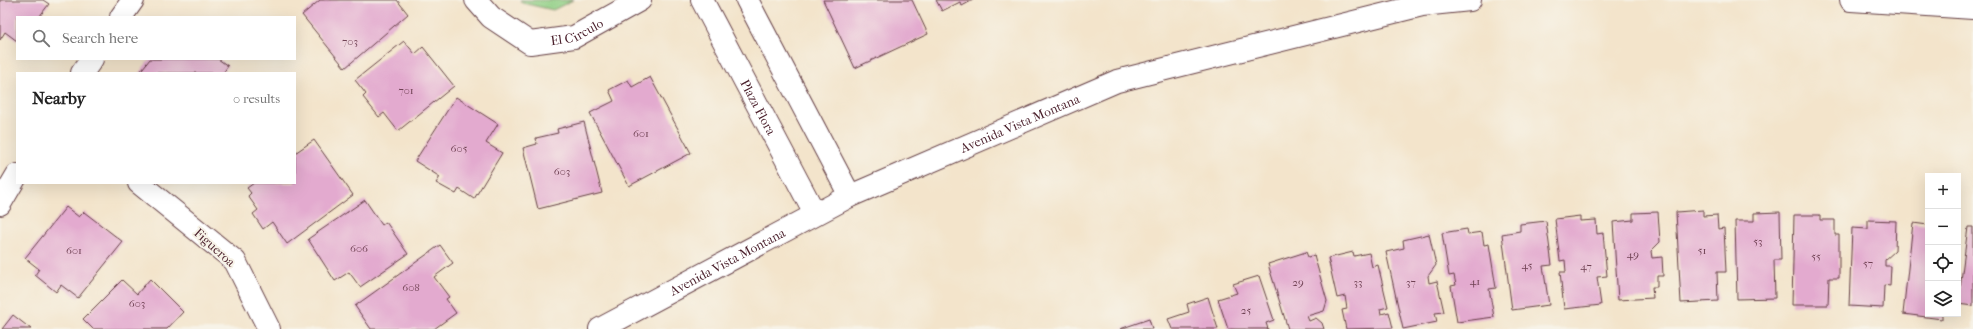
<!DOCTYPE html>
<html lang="en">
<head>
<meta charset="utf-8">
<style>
  body { margin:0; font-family:"IM FELL French Canon",serif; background:#f2f2f2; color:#222 }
  .controls { position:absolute; right:12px; bottom:12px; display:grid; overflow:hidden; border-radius:0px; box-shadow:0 4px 16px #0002 }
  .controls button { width:36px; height:36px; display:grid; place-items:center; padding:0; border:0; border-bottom:1px solid #e0e0e0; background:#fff; color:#222; font:20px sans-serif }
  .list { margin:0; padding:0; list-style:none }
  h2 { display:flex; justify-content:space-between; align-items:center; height:52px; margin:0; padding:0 16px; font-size:17px }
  h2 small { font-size:13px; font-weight:400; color:#767676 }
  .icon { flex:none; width:22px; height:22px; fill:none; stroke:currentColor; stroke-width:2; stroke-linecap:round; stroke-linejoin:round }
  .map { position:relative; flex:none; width:1973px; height:329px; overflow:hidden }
  .search { position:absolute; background:#fff; box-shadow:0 4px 16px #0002; left:16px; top:16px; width:280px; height:44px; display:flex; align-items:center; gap:10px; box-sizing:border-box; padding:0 14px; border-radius:0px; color:#767676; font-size:15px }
  .panel { position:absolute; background:#fff; box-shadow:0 4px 16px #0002; left:16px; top:72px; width:280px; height:112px; border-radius:0px }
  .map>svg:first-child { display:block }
</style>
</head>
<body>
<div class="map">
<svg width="1973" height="329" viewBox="0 0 1973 329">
  <rect width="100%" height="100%" fill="#f7f3e8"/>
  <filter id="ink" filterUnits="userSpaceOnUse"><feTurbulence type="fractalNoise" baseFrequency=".025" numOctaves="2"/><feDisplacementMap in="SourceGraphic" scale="8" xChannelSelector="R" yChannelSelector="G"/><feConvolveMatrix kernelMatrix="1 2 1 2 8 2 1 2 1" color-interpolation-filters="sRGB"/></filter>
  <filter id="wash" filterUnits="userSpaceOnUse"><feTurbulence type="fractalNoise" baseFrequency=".012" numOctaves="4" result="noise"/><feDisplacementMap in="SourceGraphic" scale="16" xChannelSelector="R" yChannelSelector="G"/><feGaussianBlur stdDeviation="0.9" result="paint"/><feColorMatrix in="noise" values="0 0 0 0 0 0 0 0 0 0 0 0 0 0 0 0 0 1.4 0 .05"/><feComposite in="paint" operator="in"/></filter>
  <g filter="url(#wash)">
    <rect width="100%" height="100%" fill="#f3e4cb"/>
    <path fill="#90cf85" stroke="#6d7758" d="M520,0H573L553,10L522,3Z"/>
    <g id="blocks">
      <g fill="#e3aacf">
        <path d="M0,0H43L49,4L39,17H17V41L5,32L0,40Z"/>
        <path d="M320,0H397L408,14L345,68L302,15Z"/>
        <path d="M823,0H912L928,34L855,68Z"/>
        <path d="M936,0H973L962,6L960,2L942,11Z"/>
        <path d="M404,41L415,54L423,47L454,86L398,131L384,113L379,117L363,97L366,94L355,80Z"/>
        <path d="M150,59H218L228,66L223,73H139Z"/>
        <path d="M650,77L691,153L629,186L590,113L614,101L609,90L628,80L632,87Z"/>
        <path d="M456,97L498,124L486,143L502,153L474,199L459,189L456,194L436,183L440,177L415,161Z"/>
        <path d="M584,122L602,193L538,209L523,148L537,144L536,138L558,133L557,129Z"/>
        <path d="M314,140L353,195L287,244L272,222L263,229L253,214L258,210L248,196L251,193L247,188L254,183H295V153Z"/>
        <path d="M365,200L382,225L386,222L408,254L360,287L349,272L335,281L308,239Z"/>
        <path d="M66,207L79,217L84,212L123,242L78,298L61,285L56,292L35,275L39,269L25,258Z"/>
        <path d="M1703,210V216L1717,215L1718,229L1724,228L1726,272H1717L1718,301L1681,303L1676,212Z"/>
        <path d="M1658,212L1660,242L1651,251L1652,258L1662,257L1663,276H1657V287H1652L1653,298L1618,300L1613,222L1633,220V213Z"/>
        <path d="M1780,212L1781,260H1774L1775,298L1737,299L1735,221H1754V213Z"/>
        <path d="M1794,215H1820V220H1835V235H1839V278H1829L1828,305H1792Z"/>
        <path d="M1580,216V221L1596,220L1597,234L1603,233L1607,276L1597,277L1601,305L1564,309L1560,272H1566L1565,260L1560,261L1555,219Z"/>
        <path d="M1868,220L1896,221L1895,251L1885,260V266H1891L1890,286L1884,285L1883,308L1849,306L1852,228L1868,229Z"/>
        <path d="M1546,221L1552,265L1543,266L1549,305L1512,310L1502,234L1520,231V224Z"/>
        <path d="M1913,223L1928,225V314H1942V319L1903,314Z"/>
        <path d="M1968,227H1973V306L1958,304Z"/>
        <path d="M1467,229L1468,234L1482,232L1484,245L1489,244L1496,288L1489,289L1494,317L1457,322L1451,286L1456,285L1454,275L1449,276L1442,233Z"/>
        <path d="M1429,234L1436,265L1428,276L1429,283L1437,281L1444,312L1435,313L1437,322L1403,329L1386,252L1404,248L1403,240Z"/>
        <path d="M440,245L453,263L434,277L449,297L446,299L456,313L434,329H371L355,306Z"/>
        <path d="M1306,252L1308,257L1314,255L1327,301L1324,311L1307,316L1309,321L1316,318L1322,323L1324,329H1288L1268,264Z"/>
        <path d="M1353,252L1354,256L1369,253L1372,267L1378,265L1388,307L1380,309L1381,314L1389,312L1393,328L1346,329L1342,310L1347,309L1345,296L1337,298L1328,258Z"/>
        <path d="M1259,276L1274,320L1266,323L1268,329H1228L1218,299L1237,293L1233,284Z"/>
        <path d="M150,279L183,312L167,329H93L83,319L122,280L137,294Z"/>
        <path d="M1208,297L1218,329H1172L1168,319L1189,312L1187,304Z"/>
        <path d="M13,315L31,329H2Z"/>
        <path d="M1149,319L1152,329H1120Z"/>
      </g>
    </g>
  </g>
  <g filter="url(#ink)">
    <use href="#blocks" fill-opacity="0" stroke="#633d43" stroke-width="1"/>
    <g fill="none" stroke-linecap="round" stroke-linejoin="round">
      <g stroke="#633d43" stroke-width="24">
        <g id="minor">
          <path id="s1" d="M476,0L491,17L530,43L574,37L640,0"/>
          <path id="s2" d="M702,0L815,214"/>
          <path d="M747,0L850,196"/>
          <path d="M121,17L133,0"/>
          <path d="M82,73L92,59"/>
          <path d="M139,183L235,261L269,329"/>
          <path d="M0,204L17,175"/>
        </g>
      </g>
      <g stroke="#633d43" stroke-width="24">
        <g id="tertiary">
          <path d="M1851,0L1973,8"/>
          <path id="s3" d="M600,329L850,196L1117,81L1422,5L1470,0"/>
        </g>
      </g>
      <use href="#minor" stroke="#fff" stroke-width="22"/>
      <use href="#tertiary" stroke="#fff" stroke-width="22"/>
    </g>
  </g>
  <g text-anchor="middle" stroke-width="4" stroke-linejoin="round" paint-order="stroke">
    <g font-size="11" fill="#704254">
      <text x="350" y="45">703</text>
      <text x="406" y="94">701</text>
      <text x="641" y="137">601</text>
      <text x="459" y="152">605</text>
      <text x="562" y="175">603</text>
      <text x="1758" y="245">53</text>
      <text x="359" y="252">606</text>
      <text x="74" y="254">601</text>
      <text x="1702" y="254">51</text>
      <text x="1633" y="258">49</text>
      <text x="1816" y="260">55</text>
      <text x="1868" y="267">57</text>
      <text x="1527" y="269">45</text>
      <text x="1586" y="270">47</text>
      <text x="1475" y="285">41</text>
      <text x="1298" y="286">29</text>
      <text x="1358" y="286">33</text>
      <text x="1411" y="286">37</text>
      <text x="411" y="291">608</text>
      <text x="137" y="307">603</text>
      <text x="1246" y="314">25</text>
    </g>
    <g font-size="13" fill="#4a1f2b" stroke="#f7f3e8">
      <text dy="5" stroke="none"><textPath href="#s1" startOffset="118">El Circulo</textPath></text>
      <text dy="5" stroke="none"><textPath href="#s2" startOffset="121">Plaza Flora</textPath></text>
      <text dy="5" stroke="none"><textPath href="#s3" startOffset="468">Avenida Vista Montana</textPath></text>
      <text transform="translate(215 247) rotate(42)" y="5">Figueroa</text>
      <text dy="5" stroke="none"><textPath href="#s3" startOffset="144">Avenida Vista Montana</textPath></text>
    </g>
  </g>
</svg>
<div class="controls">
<button>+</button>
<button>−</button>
<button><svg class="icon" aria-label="locate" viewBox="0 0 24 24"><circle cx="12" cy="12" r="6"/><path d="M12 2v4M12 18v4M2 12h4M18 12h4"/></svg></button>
<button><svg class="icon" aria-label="layers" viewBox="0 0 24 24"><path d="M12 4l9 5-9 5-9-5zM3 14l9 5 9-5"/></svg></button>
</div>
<div class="search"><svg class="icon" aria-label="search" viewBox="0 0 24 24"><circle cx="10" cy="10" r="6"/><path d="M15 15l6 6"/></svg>Search here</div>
<section class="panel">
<h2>Nearby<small>0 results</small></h2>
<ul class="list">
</ul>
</section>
</div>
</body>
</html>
